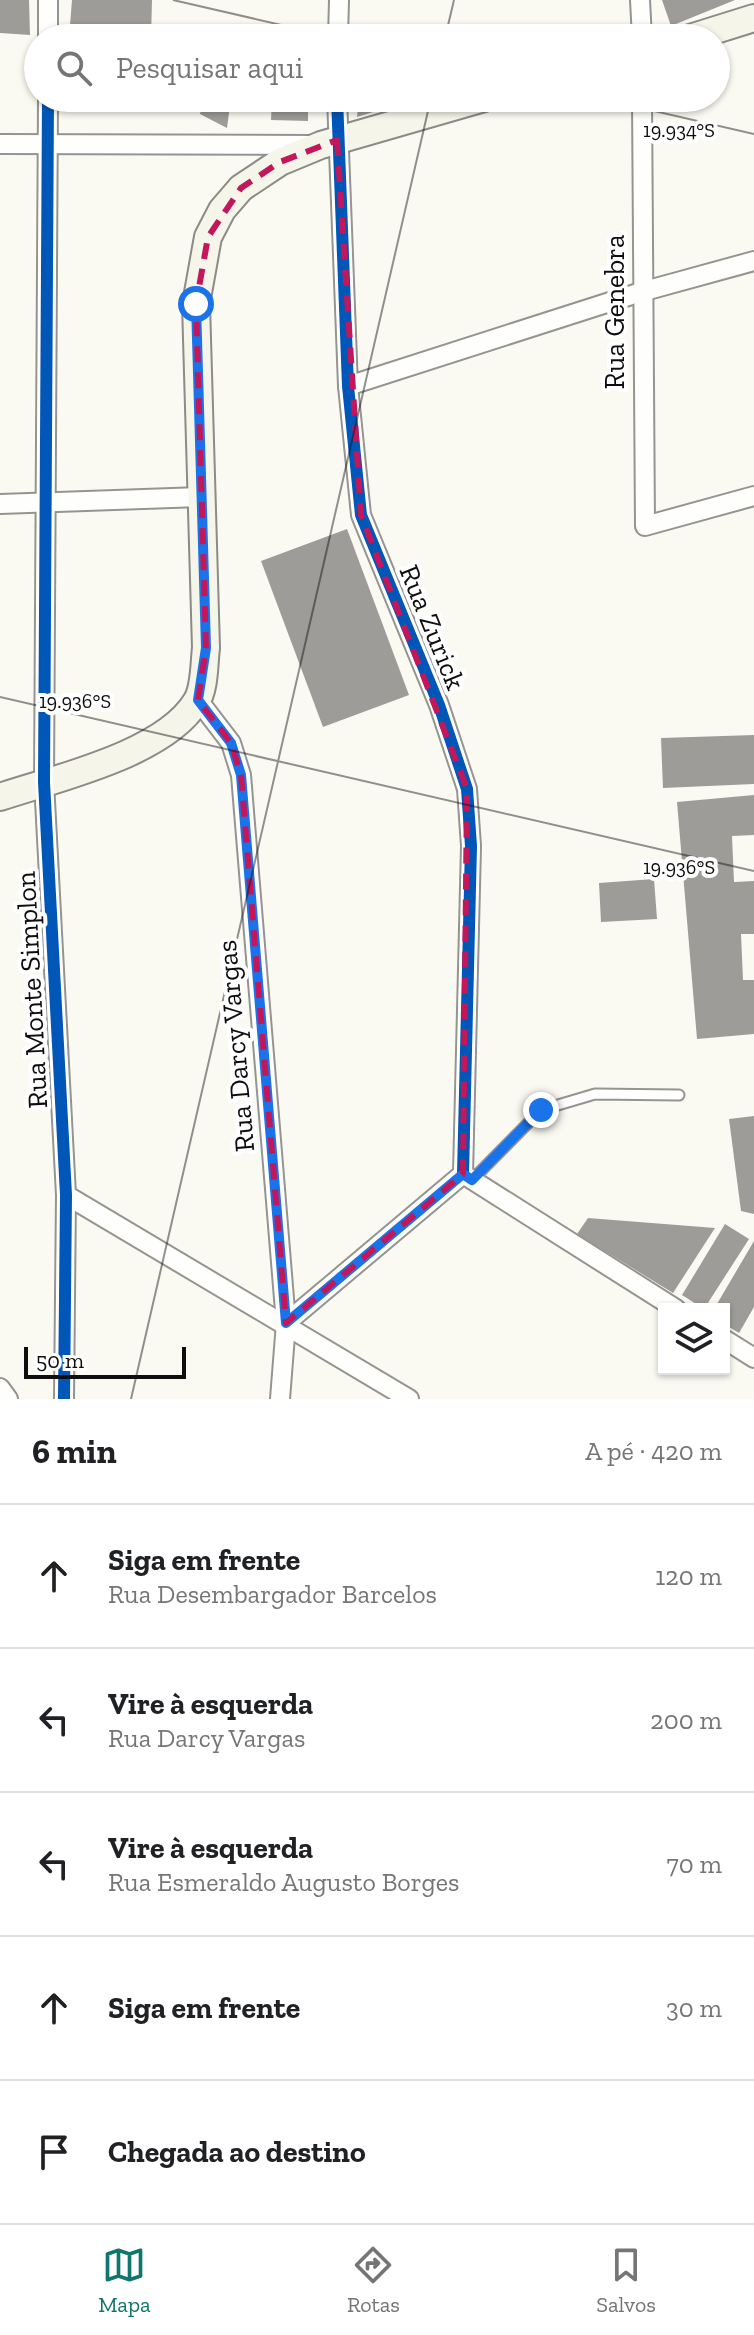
<!DOCTYPE html>
<html lang="pt">
<head>
<meta charset="utf-8">
<style>
  body { margin:0; font-family:"Zilla Slab",serif; background:#f2f2f2; color:#202124 }
  .controls { position:absolute; right:24px; bottom:24px; display:grid; overflow:hidden; border-radius:0px; box-shadow:0 2px 6px #0004 }
  .controls button { width:72px; height:72px; display:grid; place-items:center; padding:0; border:0; border-bottom:2px solid #e0e0e0; background:#fff; color:#202124; font:40px sans-serif }
  .scale { position:absolute; left:24px; bottom:20px; width:162px; box-sizing:border-box; padding-left:8px; border:4px solid #0e0e0e; border-top:0; font-size:22px; line-height:28px; white-space:nowrap; color:#0e0e0e; -webkit-text-stroke:6px #fff; paint-order:stroke }
  .stop { position:absolute; width:24px; height:24px; margin:-18px; border:6px solid #1a73e8; border-radius:50%; background:#fff }
  .stop.end { background:#1a73e8; border-color:#fff; box-shadow:0 2px 8px #0008 }
  .list { margin:0; padding:0; list-style:none }
  h2 { display:flex; justify-content:space-between; align-items:center; height:104px; margin:0; padding:0 32px; font-size:34px }
  h2 small { font-size:26px; font-weight:400; color:#757577 }
  .list li { display:grid; grid-template-columns:52px 1fr auto; gap:24px; align-items:center; box-sizing:border-box; height:144px; padding:0 32px; border-top:2px solid #e0e0e0 }
  .list b { display:block; font-size:30px; white-space:nowrap }
  .list p { margin:0; font-size:26px; white-space:nowrap; color:#757577 }
  .list em { font-size:26px; font-style:normal; color:#757577 }
  .icon { flex:none; width:44px; height:44px; fill:none; stroke:currentColor; stroke-width:2; stroke-linecap:round; stroke-linejoin:round }
  .map { position:relative; flex:none; width:754px; height:1399px; overflow:hidden }
  .search { position:absolute; background:#fff; box-shadow:0 2px 6px #0004; left:24px; right:24px; top:24px; height:88px; display:flex; align-items:center; gap:20px; box-sizing:border-box; padding:0 28px; border-radius:44px; color:#757577; font-size:30px }
  .sheet { height:824px; background:#fff }
  nav { display:flex; justify-content:space-around; align-items:center; box-sizing:border-box; height:112px; border-top:2px solid #e0e0e0; background:#fff; font-size:22px; color:#757577 }
  nav a { display:grid; justify-items:center; gap:4px }
  nav .on { color:#0f766e }
  .map>svg:first-child { display:block }
</style>
</head>
<body>
<div class="map">
<svg width="754" height="1399" viewBox="0 0 754 1399">
  <rect width="100%" height="100%" fill="#fbfaf2"/>
  <g fill="#9e9c98">
    <path d="M0,0H29L30,35L0,33Z"/>
    <path d="M72,0H152L151,38H69Z"/>
    <path d="M662,0H735L671,26Z"/>
    <path d="M548,25L597,26L604,38H552Z"/>
    <path d="M203,98H231L227,128L200,114Z"/>
    <path d="M272,98H308V121L271,120Z"/>
    <path d="M359,98H416V99L357,117Z"/>
    <path d="M347,529L409,695L323,727L261,561Z"/>
    <path d="M754,735V784L663,788L661,738Z"/>
    <path d="M754,795V835L732,836L734,882L754,881V934H741L743,980H754V1034L697,1039L677,802Z"/>
    <path d="M654,879L657,919L601,922L599,883Z"/>
    <path d="M754,1116V1214L741,1211L729,1119Z"/>
    <path d="M588,1218L715,1228L673,1293L577,1234Z"/>
    <path d="M725,1224L749,1239L704,1309L682,1295Z"/>
    <path d="M754,1241V1307L739,1333L724,1324V1309H714Z"/>
  </g>
  <g fill="none" stroke-linecap="round" stroke-linejoin="round">
    <g stroke="#959491" stroke-width="13">
      <path id="lane" d="M472,1180L541,1110L595,1094L679,1095"/>
    </g>
    <g stroke="#959491" stroke-width="22">
      <g id="street">
        <path d="M640,0L642,38"/>
        <path d="M48,38V0"/>
        <path d="M338,38L339,0"/>
        <path d="M48,98L44,782L66,1195L64,1399"/>
        <path d="M337,98L348,386L361,515L439,705L467,789L471,846L463,1174"/>
        <path d="M642,98L645,526L754,496"/>
        <path d="M0,144L313,145"/>
        <path d="M348,386L641,292L754,261"/>
        <path d="M0,504L201,497"/>
        <path d="M198,700L231,743L241,775L286,1323L280,1399"/>
        <path d="M463,1174L676,1309"/>
        <path d="M66,1195L409,1399"/>
        <path d="M286,1323L463,1174"/>
        <path d="M724,1339L754,1358"/>
        <path d="M0,1388L8,1399"/>
      </g>
    </g>
    <g stroke="#8b8b87" stroke-width="30">
      <g id="secondary">
        <path d="M690,38L754,18"/>
        <path d="M0,797C57,778 164,754 196,702C205,689 204,663 206,648L196,304L208,237L222,210L241,188L280,162L321,145L484,98"/>
      </g>
    </g>
    <use href="#lane" stroke="#fefefd" stroke-width="9"/>
    <use href="#street" stroke="#fefefd" stroke-width="18"/>
    <use href="#secondary" stroke="#f5f5ea" stroke-width="26"/>
    <g stroke="#fff" stroke-width="17">
      <g id="cycleway">
        <path d="M48,98L44,782L66,1195L64,1399"/>
        <path d="M337,98L348,386L361,515L439,705L467,789L471,846L463,1174"/>
      </g>
    </g>
    <use href="#cycleway" stroke="#0057b8" stroke-width="12"/>
  </g>
  <g fill="none" stroke-linecap="round" stroke-linejoin="round">
    <path stroke="#1a73e8" stroke-width="10" d="M196,304L206,648L198,700L231,743L241,775L286,1323L463,1174L472,1180L541,1110"/>
  </g>
  <path fill="none" stroke="#c2185b" stroke-width="6" stroke-dasharray="16 10" stroke-linejoin="round" d="M337,140L361,515L467,789L463,1174L286,1323L241,775L231,743L198,700L206,648L196,304L208,237L241,188L280,162Z"/>
  <path fill="none" stroke="#0e0e0e" stroke-width="2" stroke-opacity="0.45" d="M173,0L338,38M445,38L454,0M598,98L754,134M0,697L754,871M131,1399L431,98"/>
  <g text-anchor="middle" stroke-width="8" stroke-linejoin="round" paint-order="stroke">
    <g font-size="28" fill="#0e0e0e" stroke="#fff">
      <text transform="translate(614 312) rotate(-90)" y="10">Rua Genebra</text>
      <text transform="translate(433 627) rotate(68)" y="10">Rua Zurick</text>
      <text transform="translate(31 990) rotate(-93)" y="10">Rua Monte Simplon</text>
      <text transform="translate(235 1046) rotate(-95)" y="10">Rua Darcy Vargas</text>
    </g>
  </g>
  <g font-size="20" text-anchor="middle" fill="#0e0e0e" stroke="#fff" stroke-width="8" stroke-linejoin="round" paint-order="stroke">
    <text x="679" y="137">19.934°S</text>
    <text x="75" y="708">19.936°S</text>
    <text x="679" y="874">19.936°S</text>
  </g>
</svg>
<div class="controls">
<button><svg class="icon" aria-label="layers" viewBox="0 0 24 24"><path d="M12 4l9 5-9 5-9-5zM3 14l9 5 9-5"/></svg></button>
</div>
<div class="scale">50 m</div>
<div class="stop" style="left:196px;top:304px"></div>
<div class="stop end" style="left:541px;top:1110px"></div>
<div class="search"><svg class="icon" aria-label="search" viewBox="0 0 24 24"><circle cx="10" cy="10" r="6"/><path d="M15 15l6 6"/></svg>Pesquisar aqui</div>
</div>
<section class="sheet">
<h2>6 min<small>A pé · 420 m</small></h2>
<ul class="list">
<li><svg class="icon" aria-label="ahead" viewBox="0 0 24 24"><path d="M12 20V5M6 11l6-6 6 6"/></svg><div><b>Siga em frente</b><p>Rua Desembargador Barcelos</p></div><em>120 m</em></li>
<li><svg class="icon" aria-label="left" viewBox="0 0 24 24"><path d="M17 20v-9H6M10 6l-5 5 5 5"/></svg><div><b>Vire à esquerda</b><p>Rua Darcy Vargas</p></div><em>200 m</em></li>
<li><svg class="icon" aria-label="left" viewBox="0 0 24 24"><path d="M17 20v-9H6M10 6l-5 5 5 5"/></svg><div><b>Vire à esquerda</b><p>Rua Esmeraldo Augusto Borges</p></div><em>70 m</em></li>
<li><svg class="icon" aria-label="ahead" viewBox="0 0 24 24"><path d="M12 20V5M6 11l6-6 6 6"/></svg><div><b>Siga em frente</b></div><em>30 m</em></li>
<li><svg class="icon" aria-label="arrive" viewBox="0 0 24 24"><path d="M6 21V4h12l-3 4 3 4H6"/></svg><div><b>Chegada ao destino</b></div></li>
</ul>
</section>
<nav>
<a class="on"><svg class="icon" aria-label="map" viewBox="0 0 24 24"><path d="M3 6l6-2 6 2 6-2v14l-6 2-6-2-6 2zM9 4v14M15 6v14"/></svg>Mapa</a>
<a><svg class="icon" aria-label="directions" viewBox="0 0 24 24"><path d="M12 3l9 9-9 9-9-9zM9 14v-3h6M13 9l2 2-2 2"/></svg>Rotas</a>
<a><svg class="icon" aria-label="saved" viewBox="0 0 24 24"><path d="M7 4h10v16l-5-4-5 4z"/></svg>Salvos</a>
</nav>
</body>
</html>
